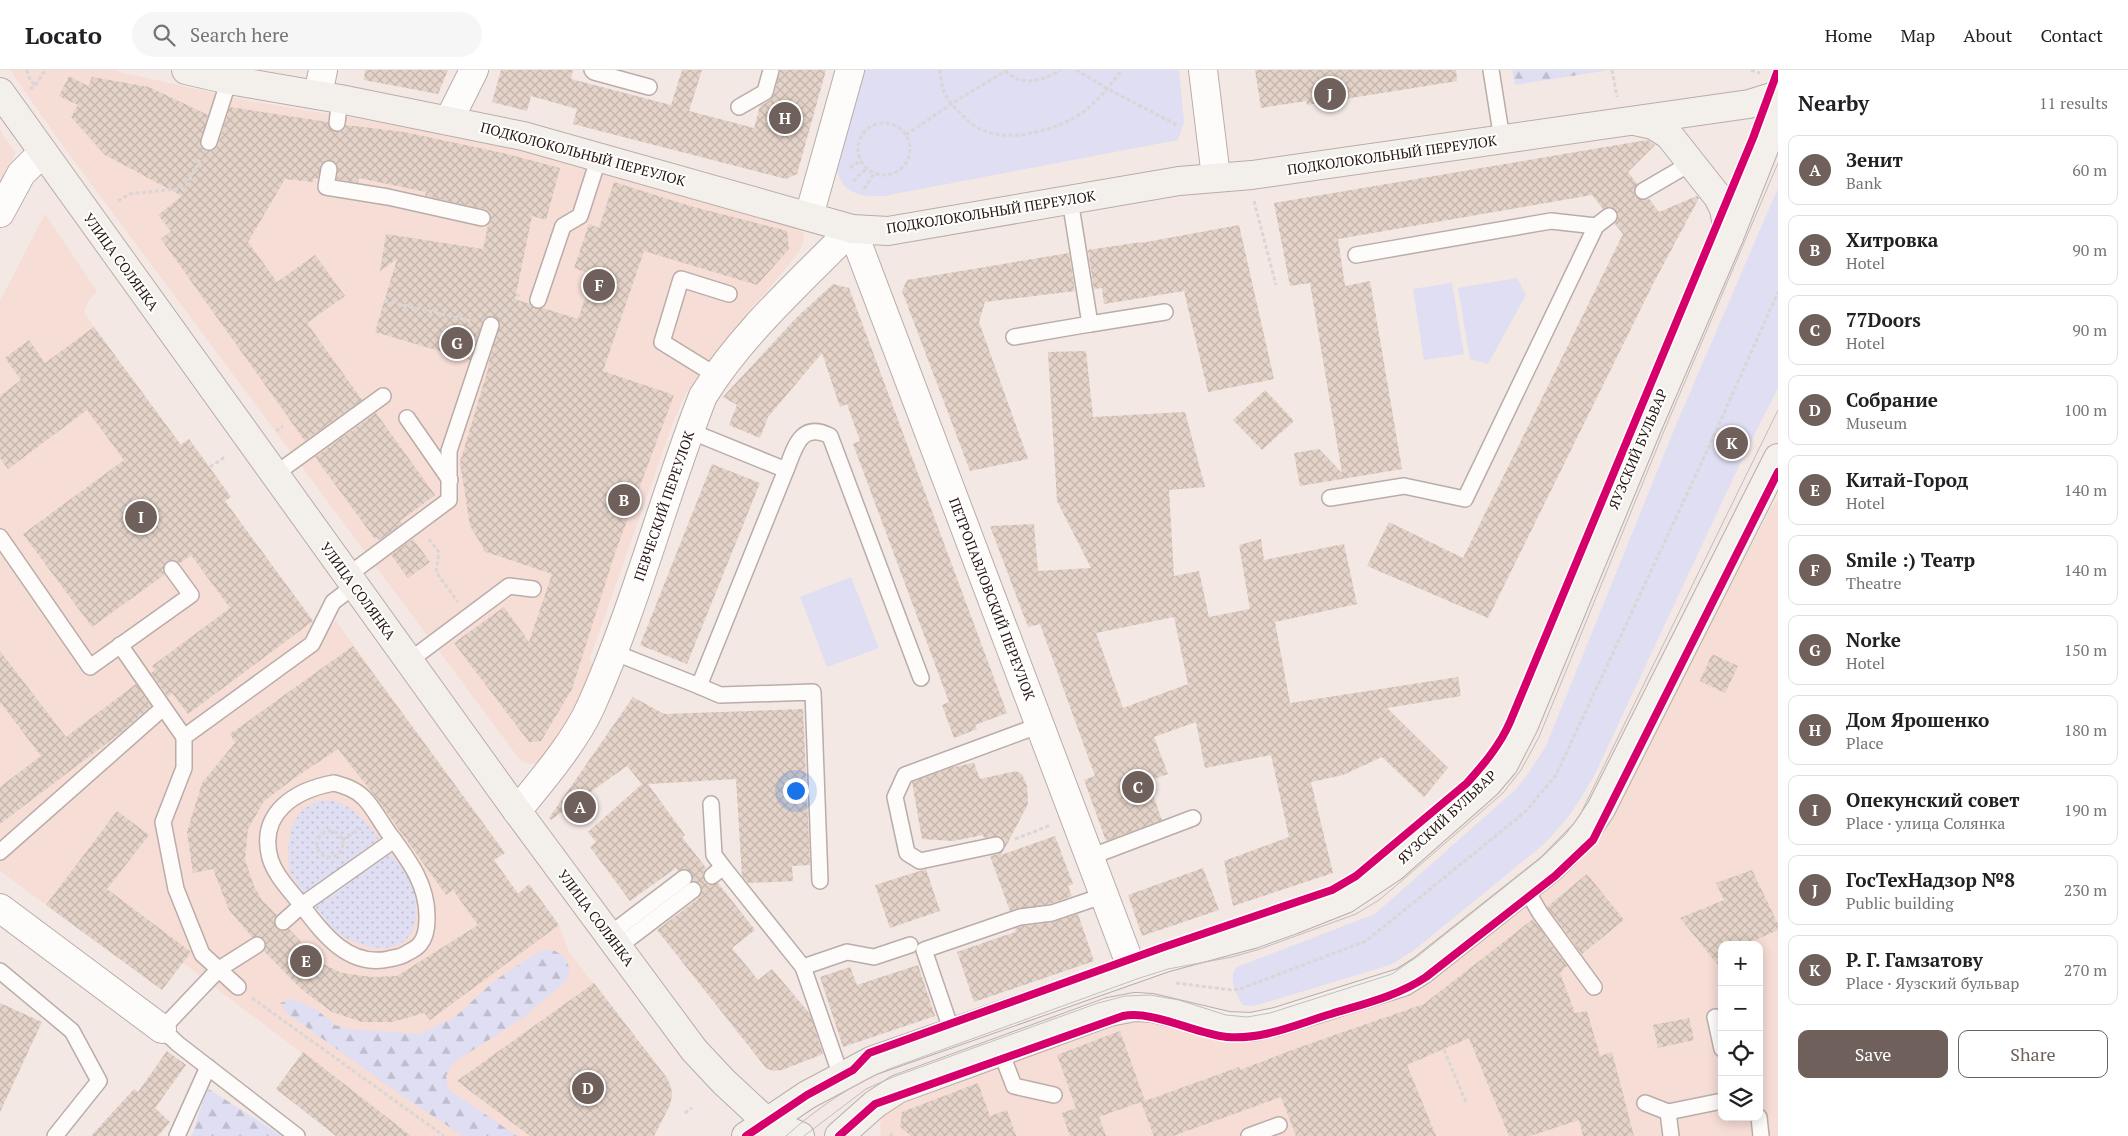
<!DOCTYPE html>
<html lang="en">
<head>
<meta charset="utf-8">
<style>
  body { margin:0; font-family:"PT Serif",serif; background:#f6f6f6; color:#202124 }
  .controls { position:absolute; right:15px; bottom:15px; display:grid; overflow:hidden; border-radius:10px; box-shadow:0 2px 12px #0003 }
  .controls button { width:45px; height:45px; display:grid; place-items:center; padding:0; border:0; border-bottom:1px solid #e0e0e0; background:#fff; color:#202124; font:25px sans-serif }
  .you { position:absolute; left:795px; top:720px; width:18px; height:18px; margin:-12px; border:4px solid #fff; border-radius:50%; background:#1a73e8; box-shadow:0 0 0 8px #1a73e833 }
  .badge { display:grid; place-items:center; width:32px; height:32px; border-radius:50%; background:#6f605b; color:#fff; font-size:16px; font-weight:700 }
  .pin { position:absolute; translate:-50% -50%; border:2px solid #fff; box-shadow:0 1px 5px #0006 }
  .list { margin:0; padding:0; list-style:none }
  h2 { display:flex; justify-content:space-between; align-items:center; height:65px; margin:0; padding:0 20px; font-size:21px }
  h2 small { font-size:16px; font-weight:400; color:#757577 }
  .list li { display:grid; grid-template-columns:32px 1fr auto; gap:15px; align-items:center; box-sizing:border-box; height:70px; margin:0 10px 10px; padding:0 10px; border:1px solid #e0e0e0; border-radius:10px }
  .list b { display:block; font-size:19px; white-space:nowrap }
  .list p { margin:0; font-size:16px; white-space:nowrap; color:#757577 }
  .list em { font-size:16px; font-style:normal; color:#757577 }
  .actions { display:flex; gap:10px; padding:15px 20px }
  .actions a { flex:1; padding:11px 0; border:1px solid #6f605b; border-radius:10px; text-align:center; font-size:18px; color:#6f605b }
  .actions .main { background:#6f605b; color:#fff }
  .icon { flex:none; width:28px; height:28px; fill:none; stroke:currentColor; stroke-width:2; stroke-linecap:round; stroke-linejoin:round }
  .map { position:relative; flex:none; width:1778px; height:1066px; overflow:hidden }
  header { display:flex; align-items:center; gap:30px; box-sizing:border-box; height:70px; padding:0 25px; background:#fff; border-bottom:1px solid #e0e0e0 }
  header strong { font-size:24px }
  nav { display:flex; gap:28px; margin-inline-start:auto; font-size:18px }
  .search { width:350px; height:45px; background:#f6f6f6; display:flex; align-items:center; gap:12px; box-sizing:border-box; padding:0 18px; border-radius:28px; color:#757577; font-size:19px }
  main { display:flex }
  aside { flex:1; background:#fff }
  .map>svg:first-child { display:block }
</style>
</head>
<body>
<header>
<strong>Locato</strong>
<div class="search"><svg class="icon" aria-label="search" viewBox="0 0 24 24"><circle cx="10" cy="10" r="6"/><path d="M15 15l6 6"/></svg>Search here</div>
<nav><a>Home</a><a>Map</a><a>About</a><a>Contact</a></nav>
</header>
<main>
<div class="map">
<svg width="1778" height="1066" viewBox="0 0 1778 1066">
  <defs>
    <pattern id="grass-dots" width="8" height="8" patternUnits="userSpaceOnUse" patternTransform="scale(1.25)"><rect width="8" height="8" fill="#dfdef2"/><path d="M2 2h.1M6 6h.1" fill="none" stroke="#bfbece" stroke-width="1.8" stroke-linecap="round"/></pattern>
    <pattern id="forest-firs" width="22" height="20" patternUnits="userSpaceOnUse" patternTransform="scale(1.25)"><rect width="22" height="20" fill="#dfdef2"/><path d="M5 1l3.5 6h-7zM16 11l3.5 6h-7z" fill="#bfbece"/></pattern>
    <pattern id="building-cross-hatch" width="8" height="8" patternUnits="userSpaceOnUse" patternTransform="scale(1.25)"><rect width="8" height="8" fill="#e4d3c8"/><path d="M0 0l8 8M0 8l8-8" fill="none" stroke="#c4b4ab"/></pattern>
  </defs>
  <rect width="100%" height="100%" fill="#f3e8e4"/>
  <g fill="#f6ddd6" fill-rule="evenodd">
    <path d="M10,0H118L119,2L255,32L408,57L504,76L791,156L803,162L804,171L798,183L699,304L686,323L674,350L590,588L595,604L582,638L538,694H528L520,690L63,76Z"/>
    <path d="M0,60L15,83L0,117Z"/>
    <path d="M45,144L97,221L87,233L84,242L94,257L180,374L189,369L231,427L225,432L314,552L311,554L312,556L315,559L329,557L336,551L505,783L494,790L518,823L529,814L559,855L569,882L667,1008L672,1025L670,1035L654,1066H411L183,893L162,920L0,801V231Z"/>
    <path d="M1778,428V1066H881L880,1055L882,1047L889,1039L901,1031L1128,949L1145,951L1223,971L1243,972L1266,969L1388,930L1557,809L1597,772L1772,436ZM1722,875H1759V1047H1722Z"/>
  </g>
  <g fill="url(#grass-dots)">
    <path d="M318,731C323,731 329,730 334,731C353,736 368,753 379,769L304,824L290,803L288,780L291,757L302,740Z"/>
    <path d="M389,783C398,793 407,803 412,814C415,822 416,832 416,841C417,892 358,883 331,857C325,851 320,843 315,836Z"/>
  </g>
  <g fill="url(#forest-firs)">
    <path d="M1512,0H1610L1515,15Z"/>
    <path d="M553,880L564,886L570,899L566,911L524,947L453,993L446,1006L448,1019L517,1066H463L404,1027L288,944L280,933L292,929L317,940L335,955L348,959L419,964L454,948L494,911L540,881Z"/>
    <path d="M207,1018L282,1066H191L194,1060Z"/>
  </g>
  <g fill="#dfdef2">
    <path d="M859,0H1179L1184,52L1178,70L884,126C860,127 841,124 836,96Z"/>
    <path d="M1778,118V318L1744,385L1595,704C1579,733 1563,757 1538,779L1413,881L1390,895L1254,936L1243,935C1236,926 1227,905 1237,897L1375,844L1516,719L1530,701L1546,676L1676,355Z"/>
    <path d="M1517,208L1526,225L1488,294L1470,289L1458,218Z"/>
    <path d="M1452,213L1464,284L1424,290L1413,219Z"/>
    <path d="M851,507L879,578L827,597L800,527Z"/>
  </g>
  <g fill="url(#building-cross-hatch)" fill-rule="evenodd">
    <path d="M365,0H448L438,24L364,10Z"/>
    <path d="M501,0H573L571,9L671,35L682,0H702L689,41L754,58L760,36L770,30L774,24L780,0H826L797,104L786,109L573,54L577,39L531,26L527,41L492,32Z"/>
    <path d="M1255,0H1456L1457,11L1307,35L1306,31L1261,38Z"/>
    <path d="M69,6L88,16L92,7L149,17L208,45L200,73L202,78L207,81L215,79L218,75L230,37L328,52L329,57L335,62L341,61L346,55L404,62L503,83L560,98L546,150L532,146L515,229L530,234L535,239L543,238L578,249L593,205L574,198L589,154L599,158L614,112L690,136L787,161L789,179L757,215L644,181L603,301L674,325L615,483L572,619L541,671L529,672L454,573L504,537L529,572L552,504L483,481V477L470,456L460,392L489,296L488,295L500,253L493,246L484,248L470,290L375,262L397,189L380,201L386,164L483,179L488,155L491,150L490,142L484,139L425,126L426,122L359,108L358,113L337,109L338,96L335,92L330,90L322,93L318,109L314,108L313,112L285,109L248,172L277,212L315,185L345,226L307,253L362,330L305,371L161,169L171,161L158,145L182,126L105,85L71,47L78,35L59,26Z"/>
    <path d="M1647,70L1655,75L1628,102L1637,114L1634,121L1635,126L1643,130L1649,129L1659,142L1697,126L1699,128L1654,212L1488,548L1367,496L1389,452L1463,488L1623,164L1615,154L1618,144L1612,137L1603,139L1592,125L1338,169L1345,216L1370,211L1402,399L1300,416L1294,383L1319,379L1342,403L1310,213L1290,216L1274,133Z"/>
    <path d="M1239,155L1274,309L1208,322L1184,221L1104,234L1102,218L1094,219L1088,180L1141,172V173Z"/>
    <path d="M1069,183L1075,221L985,232L979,252L1028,389L970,401L902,221L907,210Z"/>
    <path d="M833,214L849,218L1007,643L975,655L977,659L954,668L942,635L949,632L853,374L860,371L847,334L840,337L822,283L768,347L760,368L729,355L737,335L723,327L797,247Z"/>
    <path d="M94,257L181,375L189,369L231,427L225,431L313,551L188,644L172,623L168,627L151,603L155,600L152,596L230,538L191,485L180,493L171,490L166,492L163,500L164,505L92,557L23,464L124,390L87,340L8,399L0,388V326L21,310L5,288L29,270L45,293Z"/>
    <path d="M1086,281L1093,347L1185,342L1205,417L1169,420L1174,506L1199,501L1209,547L1250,539L1239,475L1261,469L1264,490L1344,474L1357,534L1275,552L1290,633L1458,607L1461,626L1387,638L1448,698L1424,727L1382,687L1343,705L1311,712L1333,803L1233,836L1224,791L1289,767L1271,685L1205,698L1196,652L1154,667L1168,704L1148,711L1162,750L1106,771L1084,710L1095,706L1040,554L1028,557L990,456L1034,454L1038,501L1091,498L1057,431L1048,282ZM1174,547L1188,614L1123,638L1096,563Z"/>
    <path d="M1265,320L1294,351L1262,380L1233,350Z"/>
    <path d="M376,343L435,425L400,451L402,454L379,470L377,467L375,469L315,387Z"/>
    <path d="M712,394L760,413L687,594L640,575Z"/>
    <path d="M413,469L430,492L408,508L391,485Z"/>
    <path d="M353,576L505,783L494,790L518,824L529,814L559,855L430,950L424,943L392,952H362L332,942L301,919L264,881L266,875L265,870L257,866L252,867L229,840L213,799L193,803L187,762L202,713L235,673L230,664ZM338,679L378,730L446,825L453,820L478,855L397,906L372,907L342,903L321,893L289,859L281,861L276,858L274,850L277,845L262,830L254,816L245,790L248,759L264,731L296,707Z"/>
    <path d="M0,581L66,667L136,614L151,636L124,660L0,754V717L41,686L0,632Z"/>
    <path d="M1712,584L1738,596L1725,623L1700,611Z"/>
    <path d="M633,627L664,644L803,639L810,795L792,796L793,811L748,813L742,806L736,709L648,714L685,765L682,767L706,798L703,803L704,812L709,815L718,813L755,860L732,878L758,910L772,899L810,944L823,984L782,1000L773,1001L766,998L657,860L699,828L702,818L700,814L693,811L691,802L683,799L678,801L676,798L630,831L590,777L596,772L588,762L642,714L627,696L551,750L549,748Z"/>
    <path d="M974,693L980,709L1016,701L1022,704L1027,716L1028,734L1005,778L1003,769L998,766L984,768L983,765L953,771L922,769L912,712L953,697Z"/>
    <path d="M117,741L149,765L107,819L191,882L162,920L46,835Z"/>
    <path d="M1055,766L1073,814L1068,816L1072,826L1050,834L1010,841L990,786L998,784L1004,779L1001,785Z"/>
    <path d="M1203,798L1219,840L1142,866L1128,825Z"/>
    <path d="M926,799L940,841L890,858L875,815Z"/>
    <path d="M1752,800L1778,854V860L1744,875H1722V900L1680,848L1724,830L1716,813Z"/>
    <path d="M1587,804L1624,850L1582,884L1547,837Z"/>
    <path d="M1078,844L1094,891L974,932L957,882L1015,862L1016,858L1022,856L1053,852Z"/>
    <path d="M1533,849L1567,896L1560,903L1575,943L1587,941L1600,986L1612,982L1634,1066H1583L1579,1050L1530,1066H1509L1469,968L1407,995L1436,1066H1296L1281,1027L1173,1066H1154L1141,1032L1099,1047L1106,1066H1070L1062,1043L1076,1038L1057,985L1120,961L1145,1031L1239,997L1240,1000L1303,976L1424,934Z"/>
    <path d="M918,895L935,946L843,977L820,907L850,897L857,915Z"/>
    <path d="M594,913L667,1008L671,1017L672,1025L670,1035L654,1066H530L457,1011Z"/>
    <path d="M0,933L42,952L0,1042Z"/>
    <path d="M1689,948L1694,970L1658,978L1653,955Z"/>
    <path d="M167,981L186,995L155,1038L170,1052L158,1066H91L134,1019L138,1022Z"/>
    <path d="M303,982L411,1066H336L276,1019Z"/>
    <path d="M978,1013L990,1046L1007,1040L1016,1066H911L900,1057L902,1042Z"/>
  </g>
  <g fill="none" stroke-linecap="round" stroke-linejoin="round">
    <g stroke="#baaca8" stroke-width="18">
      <g id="lane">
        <path d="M592,0L594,2L649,17"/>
        <path d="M1491,0L1502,69"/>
        <path d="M739,37L765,22L771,0"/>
        <path d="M337,53L340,29"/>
        <path d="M209,72L229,10"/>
        <path d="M329,99L326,117L388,127L482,148"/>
        <path d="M1643,121L1691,93"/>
        <path d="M1070,130L1090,254L1165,242"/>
        <path d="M1356,185L1551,151L1596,156L1609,146"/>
        <path d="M538,230L563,156L580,146L599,87"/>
        <path d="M1014,267L1090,254"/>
        <path d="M717,306L662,272L681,209L729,224"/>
        <path d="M407,348L450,410"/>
        <path d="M786,400C795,378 800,351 830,366L921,608"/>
        <path d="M274,405L383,326"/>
        <path d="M1330,428L1404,416L1465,429L1596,156"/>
        <path d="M0,467L90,597L191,525L172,499"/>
        <path d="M347,506L449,430V381L491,255"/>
        <path d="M120,575L184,667"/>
        <path d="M613,582L699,616L786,400L690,361"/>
        <path d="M409,591L509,516L533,519"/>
        <path d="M699,616L720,625L813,622L820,811"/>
        <path d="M334,713C345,716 355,719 364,728C373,737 380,751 388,762C408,789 428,814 427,849C427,857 425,868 420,874C417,878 411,881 407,883C402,887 396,887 389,889C347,898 322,862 299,832C289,819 275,805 270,788C258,743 295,720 334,713Z"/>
        <path d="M711,734L714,785L723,797"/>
        <path d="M996,775L920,791L907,783L895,727L905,705L1040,655"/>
        <path d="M0,782L163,638"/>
        <path d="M1090,787L1193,748"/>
        <path d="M712,806L723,797L803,897L841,1006"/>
        <path d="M1526,819L1540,843L1594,917"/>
        <path d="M283,852L302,835L394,770"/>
        <path d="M609,865L684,808"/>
        <path d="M257,875L219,899L162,959L178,974L297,1066"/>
        <path d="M618,877L693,820"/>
        <path d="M803,897L847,882L874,887L910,875"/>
        <path d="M0,901L72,961L99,1011L55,1066"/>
        <path d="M238,917L202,884L176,819L163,752L184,698V667L312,574L333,532L354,516"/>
        <path d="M1715,947L1722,979"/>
        <path d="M952,962L924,880L1020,847L1052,843L1105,825"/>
        <path d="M1001,982L1014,1016L1054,1025"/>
        <path d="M1645,1033L1668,1042L1671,1066"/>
        <path d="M1668,1042L1722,1031"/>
        <path d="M1759,1047L1761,1066"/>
        <path d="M177,1066L208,997"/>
        <path d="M1249,1066L1279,1055"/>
      </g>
    </g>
    <g stroke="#baaca8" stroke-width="30">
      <g id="street">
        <path d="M1203,0L1216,107"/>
        <path d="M318,25L323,0"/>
        <path d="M449,50L474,0"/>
        <path d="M0,143L21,104L43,82"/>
        <path d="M809,146L850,0"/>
        <path d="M517,741C542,710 575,672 591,636C636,535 663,428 703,326C742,263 801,211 852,159L1132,899"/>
        <path d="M0,838L162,959"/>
      </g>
    </g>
    <g stroke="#baaca8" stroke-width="30">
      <g id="secondary">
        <path d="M186,0L229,10L340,29L523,66L852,159L888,161L1179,111L1252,105L1749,34L1778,25"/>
        <path d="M0,22L517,741L694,980L724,1012L766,1051L800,1066"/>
        <path d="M1635,51L1653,55L1669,65L1718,127L1724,139L1729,167"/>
        <path d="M746,1066L807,1025L871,991L1164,888L1253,864L1292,850L1345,829L1393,797L1487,714L1504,694L1524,655L1648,355L1729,167L1778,43"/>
        <path d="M839,1066L875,1034L898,1019L1109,942L1135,937L1152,938L1228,956L1251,957L1276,952L1403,912L1422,900L1552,797L1585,763L1601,739L1778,388"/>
      </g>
    </g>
    <g stroke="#dad6d5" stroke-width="3" stroke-dasharray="4 2.5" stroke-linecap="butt">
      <path d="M27,0L28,6L35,16"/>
      <path d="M940,0C941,20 946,29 960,43C967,50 975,58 985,61C1010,71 1047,62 1070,50C1092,39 1107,19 1122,0"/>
      <path d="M1076,0L1108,19L1179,56"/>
      <path d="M1612,0L1617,27"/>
      <path d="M1751,0L1760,3"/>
      <path d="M1005,1C1021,17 1043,11 1060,0"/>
      <path d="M30,19L35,16L45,0"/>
      <circle cx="884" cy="79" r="26"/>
      <path d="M906,65L951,34L1007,0"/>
      <path d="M850,98L860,91"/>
      <path d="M853,111L866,99"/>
      <path d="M864,119L874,104"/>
      <path d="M118,131L129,124L185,118L200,90"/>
      <path d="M1254,131L1276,215"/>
      <path d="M384,231L472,251"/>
      <path d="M505,242L519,224"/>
      <path d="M276,361L283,356"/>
      <path d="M210,397L225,387"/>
      <path d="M429,469L439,482L436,502L458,532"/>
      <circle cx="330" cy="774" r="13"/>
      <path d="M1015,769L1051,755"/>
      <path d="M342,770L361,758"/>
      <path d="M1176,913L1232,920L1240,919L1366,871L1525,742L1556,705L1707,381L1778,222"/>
      <path d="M252,928L444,1066"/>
      <path d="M1444,980L1466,1032"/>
      <path d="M685,1043L692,1038"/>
      <path d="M890,1066L893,1063"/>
    </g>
    <use href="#lane" stroke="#fdfcfb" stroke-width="15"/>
    <use href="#street" stroke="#fdfcfb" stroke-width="28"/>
    <use href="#secondary" stroke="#f3f0ec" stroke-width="28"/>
    <g stroke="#c1bdbb" stroke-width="1">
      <path d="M786,1066C817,1038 851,1015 889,999L1137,909L1168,899L1232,887L1260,879L1356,844L1379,830L1398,814L1503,723L1521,700L1539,667L1664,361L1778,93"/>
      <path d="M804,1066L866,1019L893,1007L1098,933L1125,926L1150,925L1179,930L1226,945L1247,947L1270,943L1392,904L1418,886L1541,788L1565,765L1580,745L1778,340"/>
    </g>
    <g stroke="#fff" stroke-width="11">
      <g id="cycleway">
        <path d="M746,1066L807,1025L853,1000L869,983L1161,878L1332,820L1356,806L1467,713C1484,694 1500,675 1510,652L1753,68L1778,0"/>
        <path d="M839,1066L875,1034L1123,946C1153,940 1196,964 1227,967C1263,970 1297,954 1331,944C1363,934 1398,926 1426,907L1555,806L1593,770L1778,402"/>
      </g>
    </g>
    <use href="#cycleway" stroke="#d6006c" stroke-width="8"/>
  </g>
  <g text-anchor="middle" stroke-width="4" stroke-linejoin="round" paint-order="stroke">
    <g font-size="14" fill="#281611" stroke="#fff">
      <text transform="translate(583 84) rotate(15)" y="5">ПОДКОЛОКОЛЬНЫЙ ПЕРЕУЛОК</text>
      <text transform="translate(1392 85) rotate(-8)" y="5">ПОДКОЛОКОЛЬНЫЙ ПЕРЕУЛОК</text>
      <text transform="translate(991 142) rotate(-9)" y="5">ПОДКОЛОКОЛЬНЫЙ ПЕРЕУЛОК</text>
      <text transform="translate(121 192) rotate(54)" y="5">УЛИЦА СОЛЯНКА</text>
      <text transform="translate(1638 379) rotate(-67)" y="5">ЯУЗСКИЙ БУЛЬВАР</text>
      <text transform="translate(664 436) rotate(-71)" y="5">ПЕВЧЕСКИЙ ПЕРЕУЛОК</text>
      <text transform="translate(358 521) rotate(54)" y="5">УЛИЦА СОЛЯНКА</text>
      <text transform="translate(992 529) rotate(69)" y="5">ПЕТРОПАВЛОВСКИЙ ПЕРЕУЛОК</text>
      <text transform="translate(1447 747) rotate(-43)" y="5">ЯУЗСКИЙ БУЛЬВАР</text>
      <text transform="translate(596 848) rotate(53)" y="5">УЛИЦА СОЛЯНКА</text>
    </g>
  </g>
</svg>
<div class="controls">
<button>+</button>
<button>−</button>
<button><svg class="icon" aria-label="locate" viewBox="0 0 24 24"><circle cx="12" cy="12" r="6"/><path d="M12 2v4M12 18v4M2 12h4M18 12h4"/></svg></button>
<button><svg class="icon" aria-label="layers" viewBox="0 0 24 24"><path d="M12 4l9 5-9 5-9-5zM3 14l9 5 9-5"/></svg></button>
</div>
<div class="you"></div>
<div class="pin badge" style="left:580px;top:737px">A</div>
<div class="pin badge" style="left:624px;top:430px">B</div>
<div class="pin badge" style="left:1138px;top:717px">C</div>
<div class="pin badge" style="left:588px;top:1018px">D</div>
<div class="pin badge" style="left:306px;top:891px">E</div>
<div class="pin badge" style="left:599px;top:215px">F</div>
<div class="pin badge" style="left:457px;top:273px">G</div>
<div class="pin badge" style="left:785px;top:48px">H</div>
<div class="pin badge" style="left:141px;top:447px">I</div>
<div class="pin badge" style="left:1330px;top:24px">J</div>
<div class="pin badge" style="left:1732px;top:373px">K</div>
</div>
<aside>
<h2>Nearby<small>11 results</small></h2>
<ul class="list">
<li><span class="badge">A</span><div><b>Зенит</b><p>Bank</p></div><em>60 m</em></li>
<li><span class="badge">B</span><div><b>Хитровка</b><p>Hotel</p></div><em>90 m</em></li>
<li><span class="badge">C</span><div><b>77Doors</b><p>Hotel</p></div><em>90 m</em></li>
<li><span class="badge">D</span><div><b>Собрание</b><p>Museum</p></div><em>100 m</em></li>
<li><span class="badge">E</span><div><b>Китай-Город</b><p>Hotel</p></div><em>140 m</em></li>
<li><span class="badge">F</span><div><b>Smile :) Театр</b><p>Theatre</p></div><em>140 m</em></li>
<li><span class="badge">G</span><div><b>Norke</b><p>Hotel</p></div><em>150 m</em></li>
<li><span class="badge">H</span><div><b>Дом Ярошенко</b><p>Place</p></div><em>180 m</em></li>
<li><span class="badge">I</span><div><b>Опекунский совет</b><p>Place · улица Солянка</p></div><em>190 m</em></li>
<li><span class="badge">J</span><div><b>ГосТехНадзор №8</b><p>Public building</p></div><em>230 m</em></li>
<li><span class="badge">K</span><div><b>Р. Г. Гамзатову</b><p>Place · Яузский бульвар</p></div><em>270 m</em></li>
</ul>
<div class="actions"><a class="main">Save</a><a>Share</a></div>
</aside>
</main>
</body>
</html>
